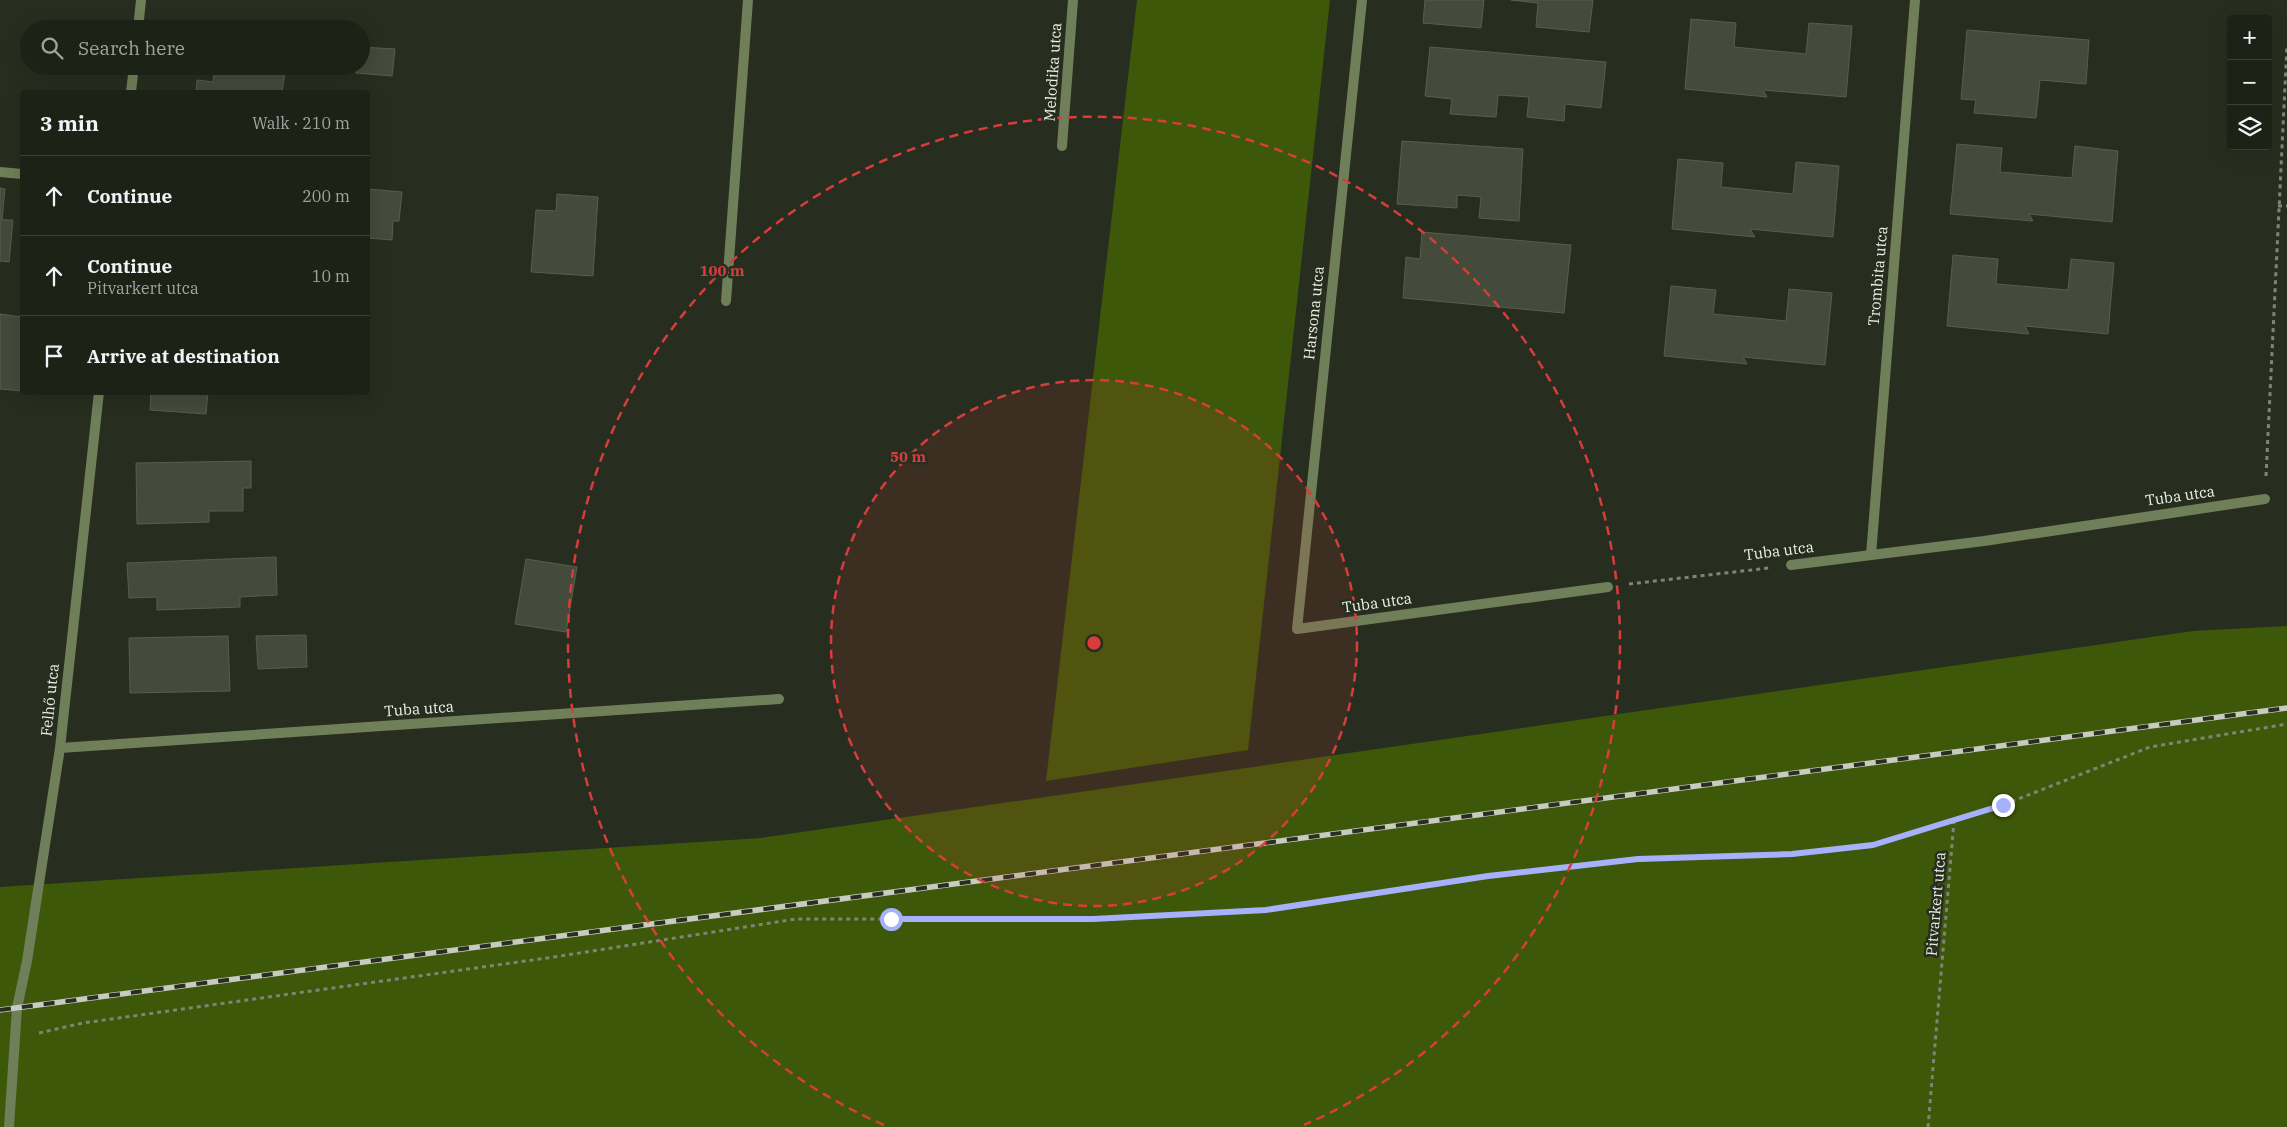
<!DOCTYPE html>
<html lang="en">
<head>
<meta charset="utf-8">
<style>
  body { margin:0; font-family:"IBM Plex Serif",serif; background:#252a20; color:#f1f3f6 }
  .controls { position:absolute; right:15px; top:15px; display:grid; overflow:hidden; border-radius:5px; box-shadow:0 5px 20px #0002 }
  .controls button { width:45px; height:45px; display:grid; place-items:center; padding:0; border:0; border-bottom:1px solid #3b3f36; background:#1d2217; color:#f1f3f6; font:25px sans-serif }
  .stop { position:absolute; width:15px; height:15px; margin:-11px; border:4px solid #a6b1fc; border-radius:50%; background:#fff }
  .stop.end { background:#a6b1fc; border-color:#fff; box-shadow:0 1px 5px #0008 }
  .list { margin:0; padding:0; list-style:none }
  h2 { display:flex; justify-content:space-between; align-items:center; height:65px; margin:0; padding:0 20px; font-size:21px }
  h2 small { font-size:16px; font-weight:400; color:#a0a4a1 }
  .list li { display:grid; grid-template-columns:32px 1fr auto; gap:15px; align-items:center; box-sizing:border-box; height:80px; padding:0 20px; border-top:1px solid #3b3f36 }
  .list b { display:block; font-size:19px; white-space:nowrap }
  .list p { margin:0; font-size:16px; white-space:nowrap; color:#a0a4a1 }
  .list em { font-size:16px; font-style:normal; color:#a0a4a1 }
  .icon { flex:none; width:28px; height:28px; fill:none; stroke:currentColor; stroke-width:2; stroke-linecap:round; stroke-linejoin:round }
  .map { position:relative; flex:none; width:2287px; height:1127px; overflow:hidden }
  .search { position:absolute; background:#1d2217; box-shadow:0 5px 20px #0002; left:20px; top:20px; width:350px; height:55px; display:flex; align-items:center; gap:12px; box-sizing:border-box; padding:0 18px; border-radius:28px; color:#a0a4a1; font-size:19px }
  .panel { position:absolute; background:#1d2217; box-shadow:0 5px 20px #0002; left:20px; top:90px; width:350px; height:305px; border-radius:5px }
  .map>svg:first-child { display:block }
</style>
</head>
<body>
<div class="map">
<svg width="2287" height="1127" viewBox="0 0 2287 1127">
  <rect width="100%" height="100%" fill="#272e1f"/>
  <g fill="#3e5809">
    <path d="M1137,0H1330L1248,750L1046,781Z"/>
    <path d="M2287,626V1127H0V887L761,838L2193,631Z"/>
  </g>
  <g fill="#444b3b" stroke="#575e4e">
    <path d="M1425,0H1484L1481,28L1423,23Z"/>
    <path d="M1511,0H1593L1589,32L1536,27L1538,3Z"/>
    <path d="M1691,19L1736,23L1734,47L1806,54L1809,23L1852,26L1846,97L1763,90L1767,97L1685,89Z"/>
    <path d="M202,25L236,29H202Z"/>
    <path d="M1967,30L2089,40L2086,84L2040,80L2036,118L1974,113L1976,100L1961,99Z"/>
    <path d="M361,47L395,49L392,76L356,73V66H361Z"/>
    <path d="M1430,47L1606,62L1601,108L1565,104L1564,121L1527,117L1529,97L1498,95L1496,117L1450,114L1452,99L1425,96Z"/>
    <path d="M197,66H286L282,92H196L197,80L213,82L214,72L197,70Z"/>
    <path d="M1402,141L1523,149L1519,221L1479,218L1481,197L1457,195V208L1397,204Z"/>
    <path d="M1957,144L2002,148L2000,172L2072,178L2075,146L2118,151L2112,222L2029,214L2033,221L1950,214Z"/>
    <path d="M1678,159L1723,163L1721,187L1793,194L1796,162L1839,166L1833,237L1750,229L1755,237L1672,229Z"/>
    <path d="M0,188L5,189L2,220H13L9,262L0,261Z"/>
    <path d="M368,189L402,192L399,221H393L392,240L368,238Z"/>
    <path d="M557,194L598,197L593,276L531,272L536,210L556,211Z"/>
    <path d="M1422,232L1571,245L1564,313L1403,298L1406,257L1420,259Z"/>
    <path d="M1953,255L1998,259L1996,284L2068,290L2071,259L2114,263L2108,334L2025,326L2029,334L1947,326Z"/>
    <path d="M1671,286L1716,290L1713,314L1786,321L1789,289L1832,293L1825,365L1743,357L1747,364L1664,356Z"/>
    <path d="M0,314L22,317V391L0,389Z"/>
    <path d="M151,392H208L206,414L150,410Z"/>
    <path d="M251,461V488H243V511H209V522L137,524L136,463Z"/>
    <path d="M276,557L277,595L240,597V607L157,610V597L129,598L127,563Z"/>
    <path d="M526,559L577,567L566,632L515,624Z"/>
    <path d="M306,635L307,667L258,669L256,636Z"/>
    <path d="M228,636L230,691L130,693L129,638Z"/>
  </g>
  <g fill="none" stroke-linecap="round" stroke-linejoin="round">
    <g stroke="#7f8478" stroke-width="3" stroke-dasharray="4 4" stroke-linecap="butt">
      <path d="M2278,206H2287"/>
      <path d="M2266,476L2287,45"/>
      <path d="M1629,584L1769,568"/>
      <path d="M39,1033L83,1023L554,957L796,919H1093L1266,910L1489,876L1638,859L1792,854L1873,845L1954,821"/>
      <path d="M1928,1127L1954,821L2003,805L2150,747L2287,724"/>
    </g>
    <g stroke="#6f7f59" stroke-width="10">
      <path d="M1362,0L1297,629L1608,587"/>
      <path d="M138,29L141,0"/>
      <path d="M131,92L134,66"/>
      <path d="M1062,146L1073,0"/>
      <path d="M0,172L22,174"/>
      <path d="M726,301L748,0"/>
      <path d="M1871,555L1915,0"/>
      <path d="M1791,565L1984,541L2265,499"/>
      <path d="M60,748L779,699"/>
      <path d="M9,1127L17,1008L27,961L60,748L99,392"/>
    </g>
    <g stroke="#c7cbc0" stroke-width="5.5">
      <path id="rail" d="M0,1010L2287,708"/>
    </g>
    <use href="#rail" stroke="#272e1f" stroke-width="4" stroke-dasharray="11" stroke-linecap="butt"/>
  </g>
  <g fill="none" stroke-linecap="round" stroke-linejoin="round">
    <path stroke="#a6b1fc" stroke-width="6" d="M891,919H1093L1266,910L1488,876L1638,859L1792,854L1873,845L2003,805"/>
  </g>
  <circle cx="1094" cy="643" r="263" fill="#d83c3b" fill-opacity=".12"/>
  <g fill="none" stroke="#d83c3b" stroke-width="2.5" stroke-dasharray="9 6">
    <circle cx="1094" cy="643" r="263"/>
    <path d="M884 1125A526 526 0 1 1 1304 1125"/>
  </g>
  <g text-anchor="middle" stroke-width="5" stroke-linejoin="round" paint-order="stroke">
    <g font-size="15" fill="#ecf0e6" stroke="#272e1f">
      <text transform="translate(1053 72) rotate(-86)" y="5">Melodika utca</text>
      <text transform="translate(1878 276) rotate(-85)" y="5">Trombita utca</text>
      <text transform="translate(1314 313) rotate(-84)" y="5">Harsona utca</text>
      <text transform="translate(2180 496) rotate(-8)" y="5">Tuba utca</text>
      <text transform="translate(1779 551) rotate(-7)" y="5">Tuba utca</text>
      <text transform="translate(1377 603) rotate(-8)" y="5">Tuba utca</text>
      <text transform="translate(50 700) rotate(-84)" y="5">Felhő utca</text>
      <text transform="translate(419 709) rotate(-4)" y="5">Tuba utca</text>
      <text transform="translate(1936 904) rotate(-85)" y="5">Pitvarkert utca</text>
    </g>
  </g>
  <circle cx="1094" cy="643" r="8" fill="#d83c3b" stroke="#272e1f" stroke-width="2.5"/>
  <g font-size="15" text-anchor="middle" font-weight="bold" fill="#d83c3b" stroke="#272e1f" stroke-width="5" stroke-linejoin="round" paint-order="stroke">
    <text x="722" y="276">100 m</text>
    <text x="908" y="462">50 m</text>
  </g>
</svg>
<div class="controls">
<button>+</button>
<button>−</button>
<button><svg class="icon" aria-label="layers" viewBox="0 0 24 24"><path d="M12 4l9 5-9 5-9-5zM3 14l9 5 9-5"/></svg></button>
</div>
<div class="stop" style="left:891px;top:919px"></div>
<div class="stop end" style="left:2003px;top:805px"></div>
<div class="search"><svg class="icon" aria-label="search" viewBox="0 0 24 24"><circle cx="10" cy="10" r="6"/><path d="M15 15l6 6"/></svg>Search here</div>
<section class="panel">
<h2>3 min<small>Walk · 210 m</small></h2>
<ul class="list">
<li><svg class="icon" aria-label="ahead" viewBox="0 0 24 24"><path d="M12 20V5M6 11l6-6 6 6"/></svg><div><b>Continue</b></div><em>200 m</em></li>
<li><svg class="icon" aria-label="ahead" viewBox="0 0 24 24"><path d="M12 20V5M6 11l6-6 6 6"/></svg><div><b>Continue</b><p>Pitvarkert utca</p></div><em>10 m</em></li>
<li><svg class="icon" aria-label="arrive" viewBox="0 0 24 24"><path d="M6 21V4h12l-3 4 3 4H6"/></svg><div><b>Arrive at destination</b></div></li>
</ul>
</section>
</div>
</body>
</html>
